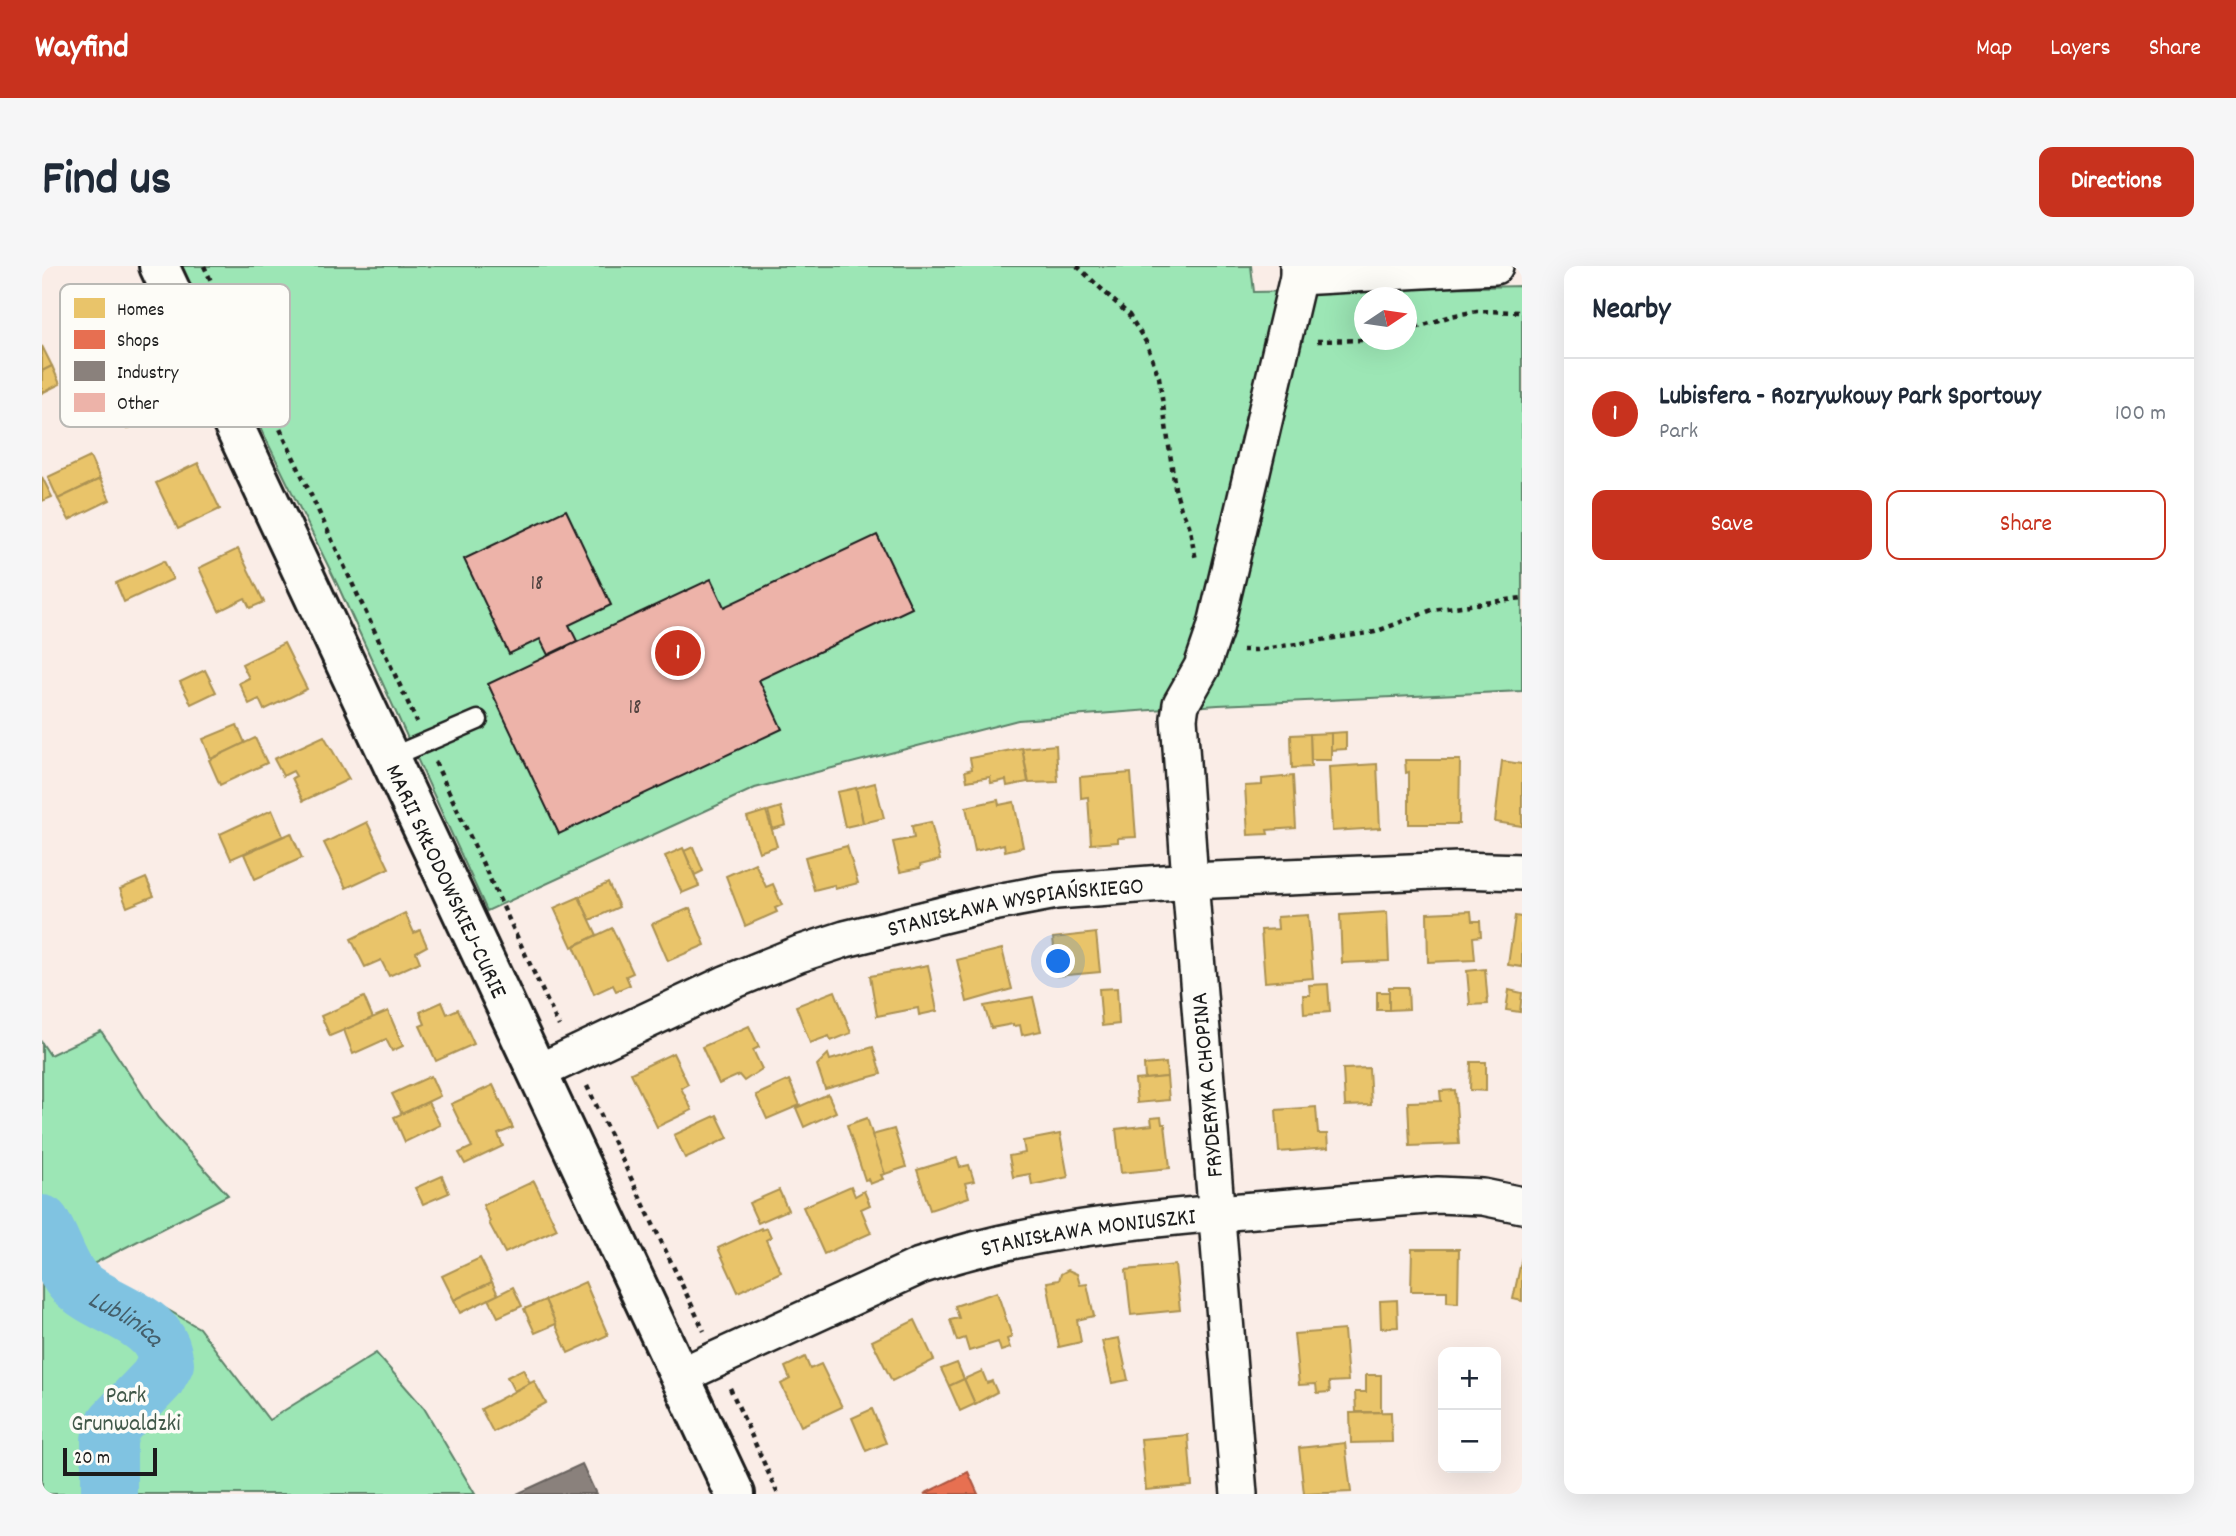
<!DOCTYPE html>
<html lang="en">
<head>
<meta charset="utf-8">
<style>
  body { margin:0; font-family:Dekko,sans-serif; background:#f6f6f7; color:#1f2937 }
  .controls { position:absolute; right:21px; bottom:21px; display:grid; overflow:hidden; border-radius:14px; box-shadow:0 7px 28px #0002 }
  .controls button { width:63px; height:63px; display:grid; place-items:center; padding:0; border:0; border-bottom:2px solid #e0e1e3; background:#fff; color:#1f2937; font:35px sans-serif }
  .compass { position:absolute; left:1312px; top:21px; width:63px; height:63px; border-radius:50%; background:#fff; box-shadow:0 7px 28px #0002; rotate:77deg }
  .scale { position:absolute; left:21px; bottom:18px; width:94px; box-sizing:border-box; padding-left:7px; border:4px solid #1c1c1c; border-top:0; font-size:19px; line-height:24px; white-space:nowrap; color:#1c1c1c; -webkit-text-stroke:5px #fdfcf7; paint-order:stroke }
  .you { position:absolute; left:1017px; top:696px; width:24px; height:24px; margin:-18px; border:5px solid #fff; border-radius:50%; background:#1a73e8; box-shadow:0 0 0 10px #1a73e833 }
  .badge { display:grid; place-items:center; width:46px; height:46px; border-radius:50%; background:#c8321e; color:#fff; font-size:23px; font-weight:700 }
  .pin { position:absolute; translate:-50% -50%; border:4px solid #fff; box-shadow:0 2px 7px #0006 }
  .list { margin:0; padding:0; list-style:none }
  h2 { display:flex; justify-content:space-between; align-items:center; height:91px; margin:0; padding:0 28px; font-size:30px }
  h2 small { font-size:23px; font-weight:400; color:#747a83 }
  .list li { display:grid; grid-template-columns:46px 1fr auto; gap:21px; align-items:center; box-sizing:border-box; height:112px; padding:0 28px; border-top:2px solid #e0e1e3 }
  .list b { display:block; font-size:26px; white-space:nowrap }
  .list p { margin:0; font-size:23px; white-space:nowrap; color:#747a83 }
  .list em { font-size:23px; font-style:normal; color:#747a83 }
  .actions { display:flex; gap:14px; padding:21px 28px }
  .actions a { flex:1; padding:16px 0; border:2px solid #c8321e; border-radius:14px; text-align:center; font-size:24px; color:#c8321e }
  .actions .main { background:#c8321e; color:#fff }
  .map { position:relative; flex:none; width:1480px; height:1228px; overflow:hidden; border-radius:14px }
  header { display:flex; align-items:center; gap:42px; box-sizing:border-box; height:98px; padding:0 35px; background:#c8321e; color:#fff }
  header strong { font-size:33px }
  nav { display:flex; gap:38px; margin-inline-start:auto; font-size:24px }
  .intro { display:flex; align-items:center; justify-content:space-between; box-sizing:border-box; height:168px; padding:0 42px }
  h1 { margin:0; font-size:49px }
  .button { padding:18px 32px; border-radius:14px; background:#c8321e; color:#fff; font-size:24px; font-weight:700 }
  main { display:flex; gap:42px; padding:0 42px }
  aside { flex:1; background:#fff; border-radius:14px; box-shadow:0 7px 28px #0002 }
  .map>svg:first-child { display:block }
</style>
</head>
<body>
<header>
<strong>Wayfind</strong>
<nav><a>Map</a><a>Layers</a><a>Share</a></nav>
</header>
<div class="intro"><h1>Find us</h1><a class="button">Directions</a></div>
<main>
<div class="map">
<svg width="1480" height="1228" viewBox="0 0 1480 1228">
  <rect width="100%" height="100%" fill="#faede7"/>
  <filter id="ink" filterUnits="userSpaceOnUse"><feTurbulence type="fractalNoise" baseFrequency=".0143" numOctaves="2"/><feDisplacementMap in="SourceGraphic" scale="14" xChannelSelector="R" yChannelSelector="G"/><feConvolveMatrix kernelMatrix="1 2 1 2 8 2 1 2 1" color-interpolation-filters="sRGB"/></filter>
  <g filter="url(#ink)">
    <g fill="#9ce6b5" stroke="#5c8168" stroke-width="2" fill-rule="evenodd">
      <path d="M139,0H1209L1212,26L1480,20V425L1176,439L976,454L713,522L445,645L296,320ZM1322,32H1364V74H1322Z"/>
      <path d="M59,765L116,852L186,929L49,999L157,1062L227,1154L334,1087L382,1142L433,1228H0V777L8,789Z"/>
    </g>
    <g fill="#e9c46a" stroke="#ac9253" stroke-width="2">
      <path d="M0,80L10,100L0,105Z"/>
      <path d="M10,100L18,118L0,127V105Z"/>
      <path d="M108,101L128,142L85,163L74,139L77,137L69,120Z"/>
      <path d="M48,191L58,213L16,233L6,211Z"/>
      <path d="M156,197L178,243L136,263L114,217Z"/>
      <path d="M0,211L10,231L0,235Z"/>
      <path d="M58,213L68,234L27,254L16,233Z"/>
      <path d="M196,283L222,336L208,342L203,332L177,345L157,302Z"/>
      <path d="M122,295L131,313L82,336L74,317Z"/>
      <path d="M242,377L265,423L222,444L217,433L207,438L197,417L207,412L200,398Z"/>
      <path d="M163,404L174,426L149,438L138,416Z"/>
      <path d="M195,459L203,477L169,493L161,473Z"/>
      <path d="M1304,466V483L1289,484V467Z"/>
      <path d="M1289,467V494H1269L1268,468Z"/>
      <path d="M1268,468L1269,501L1250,502L1249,469Z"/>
      <path d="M282,470L307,513L261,535L250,512L254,510L251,505L241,510L232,493Z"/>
      <path d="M213,472L225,497L178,519L167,494Z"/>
      <path d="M1014,479L1016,516L987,517L980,482Z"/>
      <path d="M980,482L986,516L965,520L964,514L949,517L948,511L925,515L923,505L930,503L928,492Z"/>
      <path d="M1363,494H1418L1417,558H1367V506L1364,507Z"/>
      <path d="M1460,495L1480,498V560L1453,556Z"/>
      <path d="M1335,498L1338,562L1290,565L1287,501Z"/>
      <path d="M1089,507L1094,571L1076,572V576L1049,578L1046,531L1039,532L1038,511Z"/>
      <path d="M1251,510L1254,562L1225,564L1226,568L1206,569L1203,520L1220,519V513Z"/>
      <path d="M833,517L842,552L821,557L814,522Z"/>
      <path d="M814,522L821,557L803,561L795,526Z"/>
      <path d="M956,534L957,539L972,536L981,581L963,585L962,578L933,585L924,541Z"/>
      <path d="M739,541L744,559L731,563L726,545Z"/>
      <path d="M230,544L241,570L189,593L178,568Z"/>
      <path d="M724,545L735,580L717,586L705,551Z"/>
      <path d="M325,556L347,602L304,622L282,577Z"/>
      <path d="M889,556L898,594L878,599V602L858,606L851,576L872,572L870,560Z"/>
      <path d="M249,567L260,592L213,613L202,588Z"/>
      <path d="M805,580L816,617L793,623L792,619L772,624L763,591Z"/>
      <path d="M651,581L661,605L653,609L642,585Z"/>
      <path d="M641,582L657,620L640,627L623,590Z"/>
      <path d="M713,597L724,621L731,618L740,639L733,642L735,646L703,660L684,610Z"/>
      <path d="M104,612L112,630L85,641L78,623Z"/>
      <path d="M566,617L577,641L548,654L537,631Z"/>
      <path d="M537,631L555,669L530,681L512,642Z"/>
      <path d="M648,642L663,679L626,695L610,658Z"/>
      <path d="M1429,645L1430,655H1438L1439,670L1431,671L1433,694L1386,696L1385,647Z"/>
      <path d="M1345,646L1347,695L1300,697L1298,649Z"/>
      <path d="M363,647L372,667L378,664L385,680L374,686L378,696L347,710L339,694L323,701L309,673Z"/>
      <path d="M1266,649L1271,712L1223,716L1219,664L1236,663L1235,651Z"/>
      <path d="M1473,650L1480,651V701L1466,699Z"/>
      <path d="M570,662L591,707L584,710L588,719L574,725L571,719L552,728L532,680Z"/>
      <path d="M1054,667L1058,706L1015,710L1011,672Z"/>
      <path d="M960,683L970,723L925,736L915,694Z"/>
      <path d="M886,699L895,745L877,749L876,742L835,750L828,710Z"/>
      <path d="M1443,703L1446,738L1428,739L1425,705Z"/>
      <path d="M1286,718L1288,746L1262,748L1261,729H1268L1267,719Z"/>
      <path d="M1347,721H1366L1367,743L1347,744Z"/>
      <path d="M1075,722L1077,758L1060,760L1057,723Z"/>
      <path d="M1467,724L1480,727L1478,746L1464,744Z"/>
      <path d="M793,725L809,767L789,775L787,770L768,777L754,740Z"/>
      <rect x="1335" y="726" width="12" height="18"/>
      <path d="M322,731L331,752L288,770L279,750Z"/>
      <path d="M991,731L999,765L980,769L978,759L971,760V758L949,762L942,740Z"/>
      <path d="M400,736L405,748L416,743L432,778L394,795L378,760L383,758L378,746Z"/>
      <path d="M346,745L361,780L350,785L344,773L311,788L302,764Z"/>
      <path d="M707,760L717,781L711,784L720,803L702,815L697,809L677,818L660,781Z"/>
      <path d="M831,781L839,808L783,823L775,799L786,788L788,794Z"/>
      <path d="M631,787L646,818L639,822L650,844L615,861L589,807Z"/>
      <path d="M1429,796H1444V825L1428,824Z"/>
      <path d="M1124,797L1125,811L1103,813L1102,799Z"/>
      <path d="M1327,802L1329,839L1303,840L1301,803Z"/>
      <path d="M389,810L398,830L360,848L350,828Z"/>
      <path d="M1125,811L1127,834L1095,837L1093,814Z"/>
      <path d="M747,814L758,839L725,853L714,829Z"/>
      <path d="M451,819L471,862L456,868L461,880L423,898L417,887L430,881L409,838Z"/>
      <path d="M1413,824L1417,878L1368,880L1366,836L1399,835L1398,825Z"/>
      <path d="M786,828L794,846L762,861L754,842Z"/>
      <path d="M386,836L398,859L363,876L352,851Z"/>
      <path d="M1274,841L1276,868H1285L1286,882L1237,886L1234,844Z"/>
      <path d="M675,849L686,872L643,892L632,869Z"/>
      <path d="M1119,851L1120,858H1123L1128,902L1079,907L1074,863L1110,859L1109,852Z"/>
      <path d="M825,852L843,908L839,909L841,913L828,918L826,913L823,914L805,859Z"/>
      <path d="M852,863L864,901L843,908L830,869Z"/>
      <path d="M1018,868L1026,911L990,919L988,908L971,911L967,890L983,887L981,875Z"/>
      <path d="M915,892L918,901L927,899L932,915L923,917L927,931L888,944L875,904Z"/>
      <path d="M400,910L407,927L381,938L373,922Z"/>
      <path d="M492,915L515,963L463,987L447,957L448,956L441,939Z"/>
      <path d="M809,920L813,930L822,925L828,939L819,943L829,967L782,988L761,941Z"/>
      <path d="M737,924L746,944L716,957L707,937Z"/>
      <path d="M719,962L720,964L725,962L729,971L724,974L739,1006L696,1026L676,982Z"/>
      <path d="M1370,983H1417L1416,1037L1405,1036V1025H1369Z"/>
      <path d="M1480,991V1035L1471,1033Z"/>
      <path d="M438,992L450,1016L412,1034L400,1010Z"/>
      <path d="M1133,999L1138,1044L1089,1049L1084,1004Z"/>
      <path d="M1026,1004L1035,1008L1038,1019L1045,1018L1052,1050L1035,1054L1039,1076L1017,1081L1005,1016L1017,1014L1019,1008Z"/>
      <path d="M450,1016L456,1029L418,1047L412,1034Z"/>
      <path d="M543,1016L566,1069L526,1087L503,1034Z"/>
      <path d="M471,1021L480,1040L456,1051L447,1033Z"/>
      <path d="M955,1026L970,1071L965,1073L968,1082L959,1085L956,1076L927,1085L923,1072L915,1075L908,1054L917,1052L913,1040Z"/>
      <path d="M503,1034L514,1058L493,1067L482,1043Z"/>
      <path d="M1355,1034L1356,1061L1339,1062L1338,1035Z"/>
      <path d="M873,1054L892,1094L850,1115L830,1075Z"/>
      <path d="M1302,1064L1306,1115L1287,1116L1288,1126L1275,1127L1274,1118L1257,1119L1252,1068Z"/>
      <path d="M1077,1072L1086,1114L1070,1117L1060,1075Z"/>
      <path d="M763,1091L768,1103L779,1098L800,1141L759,1160L739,1118L748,1113L743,1101Z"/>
      <path d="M915,1097L922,1113L907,1120L899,1103Z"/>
      <path d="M481,1103L488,1117L472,1125L465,1111Z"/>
      <path d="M940,1105L945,1117L950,1115L955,1126L933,1138L922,1113Z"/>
      <path d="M1324,1109H1339V1146H1314L1313,1126H1324Z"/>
      <path d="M922,1113L933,1138L918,1145L907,1120Z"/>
      <path d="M492,1115L504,1137L451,1166L439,1143Z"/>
      <path d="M830,1143L844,1177L824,1185L810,1152Z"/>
      <path d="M1349,1146L1350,1176L1309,1177L1308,1147Z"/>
      <path d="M1146,1169L1150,1220L1104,1224L1099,1173Z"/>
      <path d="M1303,1177L1309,1226L1262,1228L1257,1182Z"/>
    </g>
    <path fill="#e76f51" stroke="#aa5641" stroke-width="2" d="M926,1206L936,1228H882Z"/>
    <path fill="#8a817c" stroke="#69635f" stroke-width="2" d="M540,1198L554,1228H475Z"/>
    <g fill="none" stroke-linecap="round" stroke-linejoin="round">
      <path stroke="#80c3e1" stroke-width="56" id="s1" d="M0,957C12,975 16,997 30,1014C53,1040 107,1049 120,1081C122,1086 123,1092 124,1097L115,1113L72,1158L67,1174V1228"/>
    </g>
    <g fill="#edb3a9" stroke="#1c1c1c" stroke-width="2">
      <path d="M524,244L569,339L527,359L535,375L506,389L498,373L467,388L422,293Z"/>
      <path d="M835,269L870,342L717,414L740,463L517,568L446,418L669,313L682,341Z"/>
    </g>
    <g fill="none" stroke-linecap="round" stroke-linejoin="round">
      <g stroke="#1c1c1c" stroke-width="23">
        <path id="service" d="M347,492L436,454"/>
      </g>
      <g stroke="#1c1c1c" stroke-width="40">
        <g id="minor">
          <path d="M1256,11L1453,0"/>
          <path id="s2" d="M496,806L683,718L757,688L803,673L945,638L1014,625L1148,615L1417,604L1480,606"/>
          <path id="s3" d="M638,1110L878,1000C978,966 1083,955 1188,946C1257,940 1326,935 1396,929L1441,931L1480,939"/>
          <path d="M1197,1228L1148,615L1137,452L1139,438L1160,401L1173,363L1256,11V0"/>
        </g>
      </g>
      <g stroke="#1c1c1c" stroke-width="44">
        <g id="tertiary">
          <path id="s4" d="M117,0L693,1228"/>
        </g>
      </g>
      <g stroke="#1c1c1c" stroke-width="4.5" stroke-dasharray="5 5" stroke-linecap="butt">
        <path d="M162,0L375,456"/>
        <path d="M1035,0L1087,49L1104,76L1117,111L1133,222L1139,243L1147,259L1154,294"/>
        <path d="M1364,65L1409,50L1435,45L1480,46"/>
        <path d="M1275,75L1326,74"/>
        <path d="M1200,384H1214L1333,366L1390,344L1480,332"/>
        <path d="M393,496L517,760"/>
        <path d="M545,820L662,1065"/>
        <path d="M688,1122L736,1228"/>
      </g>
      <use href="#service" stroke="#fdfcf7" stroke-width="18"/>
      <use href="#minor" stroke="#fdfcf7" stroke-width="35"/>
      <use href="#tertiary" stroke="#fdfcf7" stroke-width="38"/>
    </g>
  </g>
  <g text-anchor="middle" stroke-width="7" stroke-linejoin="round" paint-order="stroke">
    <g font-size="21" fill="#50423f">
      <text x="495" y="323">18</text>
      <text x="593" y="447">18</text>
    </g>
    <g font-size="24" fill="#1c1c1c" stroke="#fdfcf7">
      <text dy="8" stroke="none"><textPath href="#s4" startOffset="679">MARII SKŁODOWSKIEJ-CURIE</textPath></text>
      <text dy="8" stroke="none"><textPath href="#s2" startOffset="509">STANISŁAWA WYSPIAŃSKIEGO</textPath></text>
      <text transform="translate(1164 819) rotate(-95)" y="8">FRYDERYKA CHOPINA</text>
      <text dy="8" stroke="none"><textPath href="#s3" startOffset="436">STANISŁAWA MONIUSZKI</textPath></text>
    </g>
    <g font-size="24" fill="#42594a" stroke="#fdfcf7">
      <text x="84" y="1136">Park<tspan x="84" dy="28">Grunwaldzki</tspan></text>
    </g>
    <g font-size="26" font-style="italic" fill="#445f6b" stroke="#fdfcf7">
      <text dy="9" stroke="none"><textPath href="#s1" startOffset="131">Lublinica</textPath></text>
    </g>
  </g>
  <rect x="18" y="18" width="230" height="143" rx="10" fill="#fdfcf7" stroke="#bab9b5" stroke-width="2"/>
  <rect x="32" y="32" width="31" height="20" fill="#e9c46a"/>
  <rect x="32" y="64" width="31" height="19" fill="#e76f51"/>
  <rect x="32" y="95" width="31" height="20" fill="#8a817c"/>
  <rect x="32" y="127" width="31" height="19" fill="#edb3a9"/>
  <g font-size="19" fill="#1c1c1c">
    <text x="75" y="49">Homes</text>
    <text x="75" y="80">Shops</text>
    <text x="75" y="112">Industry</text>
    <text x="75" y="143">Other</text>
  </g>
</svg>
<div class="controls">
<button>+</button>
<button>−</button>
</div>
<svg class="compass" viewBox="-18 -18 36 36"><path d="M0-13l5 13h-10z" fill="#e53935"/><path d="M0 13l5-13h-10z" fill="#747a83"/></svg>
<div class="scale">20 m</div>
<div class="you"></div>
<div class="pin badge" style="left:636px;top:387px">1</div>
</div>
<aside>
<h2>Nearby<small></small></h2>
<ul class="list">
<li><span class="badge">1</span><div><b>Lubisfera - Rozrywkowy Park Sportowy</b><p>Park</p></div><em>100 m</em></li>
</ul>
<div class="actions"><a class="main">Save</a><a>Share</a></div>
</aside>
</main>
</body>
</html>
